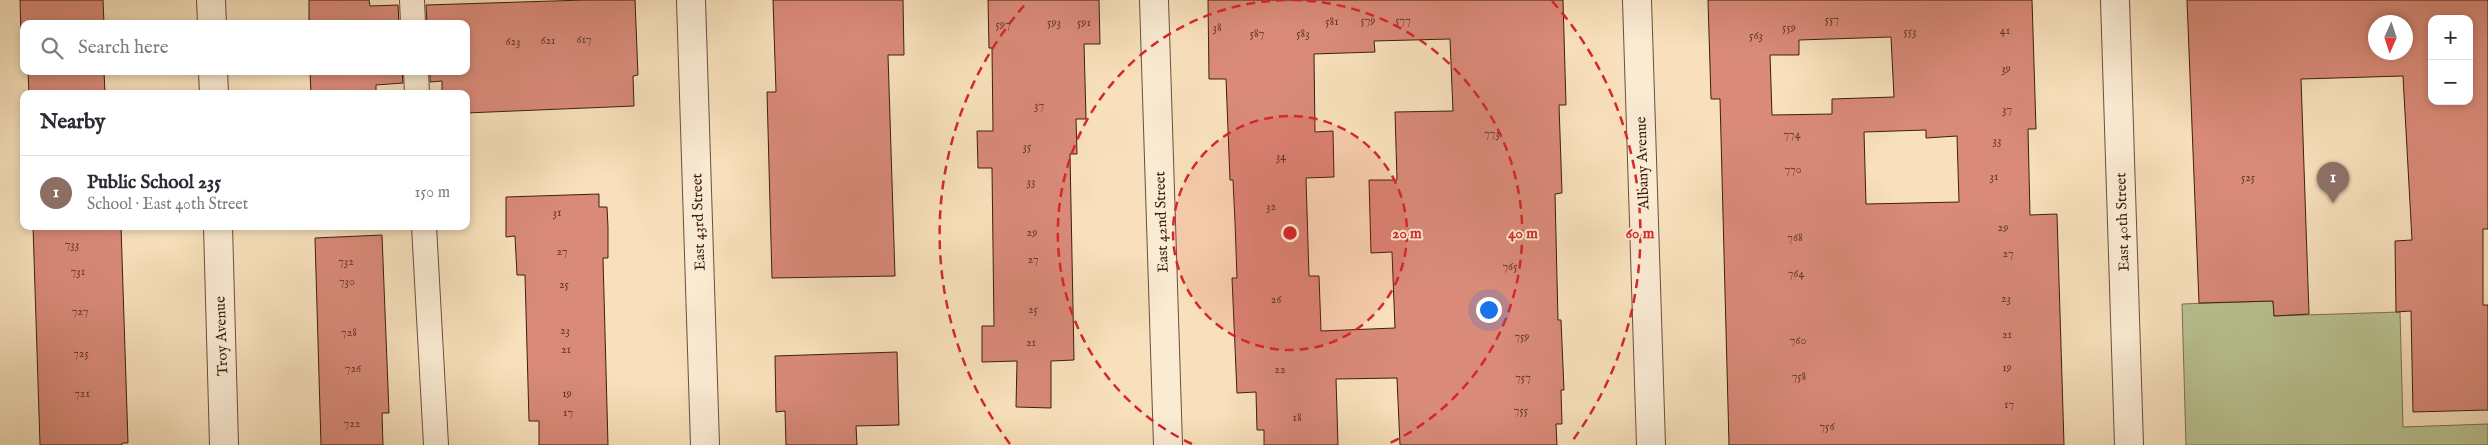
<!DOCTYPE html>
<html lang="en">
<head>
<meta charset="utf-8">
<style>
  body { margin:0; font-family:"IM FELL English",serif; background:#f7f7f7; color:#2b2b33 }
  .controls { position:absolute; right:15px; top:15px; display:grid; overflow:hidden; border-radius:10px; box-shadow:0 2px 8px #0003 }
  .controls button { width:45px; height:45px; display:grid; place-items:center; padding:0; border:0; border-bottom:1px solid #e1e1e2; background:#fff; color:#2b2b33; font:25px sans-serif }
  .compass { position:absolute; left:2368px; top:15px; width:45px; height:45px; border-radius:50%; background:#fff; box-shadow:0 2px 8px #0003; rotate:183deg }
  .you { position:absolute; left:1488px; top:309px; width:18px; height:18px; margin:-12px; border:4px solid #fff; border-radius:50%; background:#1a73e8; box-shadow:0 0 0 8px #1a73e833 }
  .badge { display:grid; place-items:center; width:32px; height:32px; border-radius:50%; background:#8f2418; color:#fff; font-size:16px; font-weight:700 }
  .pin { position:absolute; translate:-50% -41px; filter:drop-shadow(0 1px 2px #0008) }
  .pin::after { content:''; position:absolute; top:26px; width:18px; height:15px; background:inherit; clip-path:polygon(0 0,100% 0,50% 100%) }
  .list { margin:0; padding:0; list-style:none }
  h2 { display:flex; justify-content:space-between; align-items:center; height:65px; margin:0; padding:0 20px; font-size:21px }
  h2 small { font-size:16px; font-weight:400; color:#7c7c81 }
  .list li { display:grid; grid-template-columns:32px 1fr auto; gap:15px; align-items:center; box-sizing:border-box; height:75px; padding:0 20px; border-top:1px solid #e1e1e2 }
  .list b { display:block; font-size:19px; white-space:nowrap }
  .list p { margin:0; font-size:16px; white-space:nowrap; color:#7c7c81 }
  .list em { font-size:16px; font-style:normal; color:#7c7c81 }
  .icon { flex:none; width:28px; height:28px; fill:none; stroke:currentColor; stroke-width:2; stroke-linecap:round; stroke-linejoin:round }
  .map { position:relative; flex:none; width:2488px; height:445px; overflow:hidden }
  .search { position:absolute; background:#fff; box-shadow:0 2px 8px #0003; left:20px; top:20px; width:450px; height:55px; display:flex; align-items:center; gap:12px; box-sizing:border-box; padding:0 18px; border-radius:10px; color:#7c7c81; font-size:19px }
  .panel { position:absolute; background:#fff; box-shadow:0 2px 8px #0003; left:20px; top:90px; width:450px; height:140px; border-radius:10px }
  .map>svg:first-child { display:block }
</style>
</head>
<body>
<div class="map">
<svg width="2488" height="445" viewBox="0 0 2488 445">
  <rect width="100%" height="100%" fill="#f7e0bb"/>
  <filter id="stains"><feTurbulence type="fractalNoise" baseFrequency=".004" numOctaves="4"/><feColorMatrix values="0 0 0 0 .2 0 0 0 0 .09 0 0 0 0 .02 0 0 0 .5 -.17"/></filter>
  <radialGradient id="worn" r=".72"><stop offset=".6" stop-color="#630" stop-opacity="0"/><stop offset="1" stop-color="#630" stop-opacity=".3"/></radialGradient>
  <path fill="#bac392" stroke="#7c7052" d="M2273,301L2274,316L2400,312L2403,427L2488,424V445H2186L2182,304Z"/>
  <g fill="#d98a79" stroke="#3d1e12" fill-rule="evenodd">
    <path d="M20,0H103L104,24H24V35H21Z"/>
    <path d="M309,0H369L370,6L398,5L399,24H309Z"/>
    <path d="M585,0H635L638,75L633,76L634,106L466,113V94H442V81L430,82V71H466V24H427L426,5Z"/>
    <path d="M773,0H903L904,55H888L895,276L772,278L767,92H776Z"/>
    <path d="M988,0H1099L1100,44H1084L1086,119H1076L1077,154H1070L1074,360L1051,361V408L1016,407L1017,361L982,362V326H994L992,168H978L977,131H993L992,48H989Z"/>
    <path d="M1208,0H1563L1566,105H1559L1562,193L1555,194L1558,320H1561L1564,390H1561L1562,424H1556L1557,445H1400L1397,378L1336,379L1338,445H1264V430H1257L1256,392L1237,393L1232,278H1237L1235,222L1233,180H1230L1226,79H1209ZM1450,39L1453,111L1395,112L1397,180H1369L1371,253L1392,252L1395,328L1321,331L1319,276H1309L1306,178L1334,177L1333,131L1315,132L1314,54L1375,52L1374,41Z"/>
    <path d="M1708,0H2032L2036,129H2028L2030,215L2057,214L2064,445H1729L1720,99H1711ZM1891,37L1894,97L1832,99V114L1772,115L1770,55H1799V40ZM1926,130V138L1957,136L1959,202L1866,204L1864,132Z"/>
    <path d="M2187,0H2488V229H2483V305H2488V410L2413,412L2411,311L2396,312L2395,241L2412,240L2403,76L2301,79L2309,314L2274,316L2273,301L2199,303ZM2432,19H2469V101H2432ZM2376,22H2406V52H2376Z"/>
    <path d="M28,71H104L105,94H29Z"/>
    <path d="M310,71H402L403,83L376,85V92L372,94H311Z"/>
    <path d="M599,194V207H607L608,227V258H603L608,445H539V421H529L525,275H517L515,236L506,237V197Z"/>
    <path d="M33,226H121L128,443H122V445H40Z"/>
    <path d="M382,235L389,413H382L383,445H321L315,238Z"/>
    <path d="M897,352L899,425L856,426L857,445H786L785,411L776,412L775,356Z"/>
  </g>
  <g fill="none" stroke-linecap="round" stroke-linejoin="round">
    <g stroke="#6c4e3c" stroke-width="26">
      <g id="service">
        <path d="M412,0L413,24"/>
        <path d="M416,71L417,94"/>
        <path d="M424,226L436,445"/>
      </g>
    </g>
    <g stroke="#6c4e3c" stroke-width="30">
      <g id="minor">
        <path d="M211,0L212,24"/>
        <path d="M691,0L705,445"/>
        <path d="M1154,0L1168,445"/>
        <path d="M1637,0L1651,445"/>
        <path d="M2115,0L2129,445"/>
        <path d="M213,71L214,94"/>
        <path d="M218,226L224,445"/>
      </g>
    </g>
    <use href="#service" stroke="#faebd3" stroke-width="24"/>
    <use href="#minor" stroke="#faebd3" stroke-width="28"/>
  </g>
  <circle cx="1290" cy="233" r="117" fill="#d62828" fill-opacity=".12"/>
  <g fill="none" stroke="#d62828" stroke-width="2.5" stroke-dasharray="9 6">
    <circle cx="1290" cy="233" r="117"/>
    <path d="M1192 444A233 233 0 0 1 1288 0M1292 0A233 233 0 0 1 1388 444"/>
    <path d="M1010 444A350 350 0 0 1 1028 1M1552 1A350 350 0 0 1 1570 444"/>
  </g>
  <g text-anchor="middle" stroke-width="4" stroke-linejoin="round" paint-order="stroke">
    <g font-size="12" fill="#64392c">
      <text x="1832" y="23">557</text>
      <text x="1368" y="24">579</text>
      <text x="1403" y="24">577</text>
      <text x="1332" y="25">581</text>
      <text x="1054" y="26">593</text>
      <text x="1084" y="26">591</text>
      <text x="1003" y="28">597</text>
      <text x="1217" y="31">38</text>
      <text x="1789" y="31">559</text>
      <text x="2005" y="34">41</text>
      <text x="1910" y="35">553</text>
      <text x="1257" y="37">587</text>
      <text x="1303" y="37">583</text>
      <text x="1756" y="39">563</text>
      <text x="584" y="43">617</text>
      <text x="548" y="44">621</text>
      <text x="513" y="45">623</text>
      <text x="2006" y="72">39</text>
      <text x="1039" y="109">37</text>
      <text x="2007" y="113">37</text>
      <text x="1492" y="137">773</text>
      <text x="1792" y="138">774</text>
      <text x="1997" y="144">33</text>
      <text x="1027" y="150">35</text>
      <text x="1281" y="160">34</text>
      <text x="1793" y="173">770</text>
      <text x="1994" y="180">31</text>
      <text x="2248" y="181">525</text>
      <text x="1031" y="185">33</text>
      <text x="1271" y="210">32</text>
      <text x="557" y="216">31</text>
      <text x="2003" y="231">29</text>
      <text x="1032" y="236">29</text>
      <text x="1795" y="241">768</text>
      <text x="72" y="248">733</text>
      <text x="562" y="255">27</text>
      <text x="2008" y="257">27</text>
      <text x="1033" y="263">27</text>
      <text x="346" y="265">732</text>
      <text x="1510" y="270">765</text>
      <text x="78" y="275">731</text>
      <text x="1796" y="277">764</text>
      <text x="347" y="285">730</text>
      <text x="564" y="288">25</text>
      <text x="2006" y="302">23</text>
      <text x="1276" y="303">26</text>
      <text x="1033" y="313">25</text>
      <text x="80" y="315">727</text>
      <text x="565" y="334">23</text>
      <text x="349" y="336">728</text>
      <text x="2007" y="338">21</text>
      <text x="1522" y="340">759</text>
      <text x="1798" y="344">760</text>
      <text x="1031" y="346">21</text>
      <text x="566" y="353">21</text>
      <text x="81" y="357">725</text>
      <text x="2007" y="371">19</text>
      <text x="353" y="372">726</text>
      <text x="1280" y="373">22</text>
      <text x="1799" y="380">758</text>
      <text x="1523" y="381">757</text>
      <text x="82" y="397">721</text>
      <text x="567" y="397">19</text>
      <text x="2009" y="408">17</text>
      <text x="1521" y="414">755</text>
      <text x="568" y="416">17</text>
      <text x="1297" y="421">18</text>
      <text x="352" y="427">722</text>
      <text x="1827" y="430">756</text>
    </g>
    <g font-size="15" fill="#3d1e12" stroke="#faebd3">
      <text transform="translate(1642 163) rotate(-92)" y="5">Albany Avenue</text>
      <text transform="translate(698 222) rotate(-92)" y="5">East 43rd Street</text>
      <text transform="translate(1161 222) rotate(-92)" y="5">East 42nd Street</text>
      <text transform="translate(2122 222) rotate(-92)" y="5">East 40th Street</text>
      <text transform="translate(221 336) rotate(-92)" y="5">Troy Avenue</text>
    </g>
  </g>
  <circle cx="1290" cy="233" r="8" fill="#d62828" stroke="#faebd3" stroke-width="2.5"/>
  <g font-size="15" text-anchor="middle" font-weight="bold" fill="#d62828" stroke="#faebd3" stroke-width="4" stroke-linejoin="round" paint-order="stroke">
    <text x="1407" y="238">20 m</text>
    <text x="1523" y="238">40 m</text>
    <text x="1640" y="238">60 m</text>
  </g>
  <rect width="100%" height="100%" filter="url(#stains)"/>
  <rect width="100%" height="100%" fill="url(#worn)"/>
</svg>
<div class="controls">
<button>+</button>
<button>−</button>
</div>
<svg class="compass" viewBox="-18 -18 36 36"><path d="M0-13l5 13h-10z" fill="#e53935"/><path d="M0 13l5-13h-10z" fill="#7c7c81"/></svg>
<div class="you"></div>
<div class="pin badge" style="left:2333px;top:203px;background:#8d6e63">1</div>
<div class="search"><svg class="icon" aria-label="search" viewBox="0 0 24 24"><circle cx="10" cy="10" r="6"/><path d="M15 15l6 6"/></svg>Search here</div>
<section class="panel">
<h2>Nearby<small></small></h2>
<ul class="list">
<li><span class="badge" style="background:#8d6e63">1</span><div><b>Public School 235</b><p>School · East 40th Street</p></div><em>150 m</em></li>
</ul>
</section>
</div>
</body>
</html>
